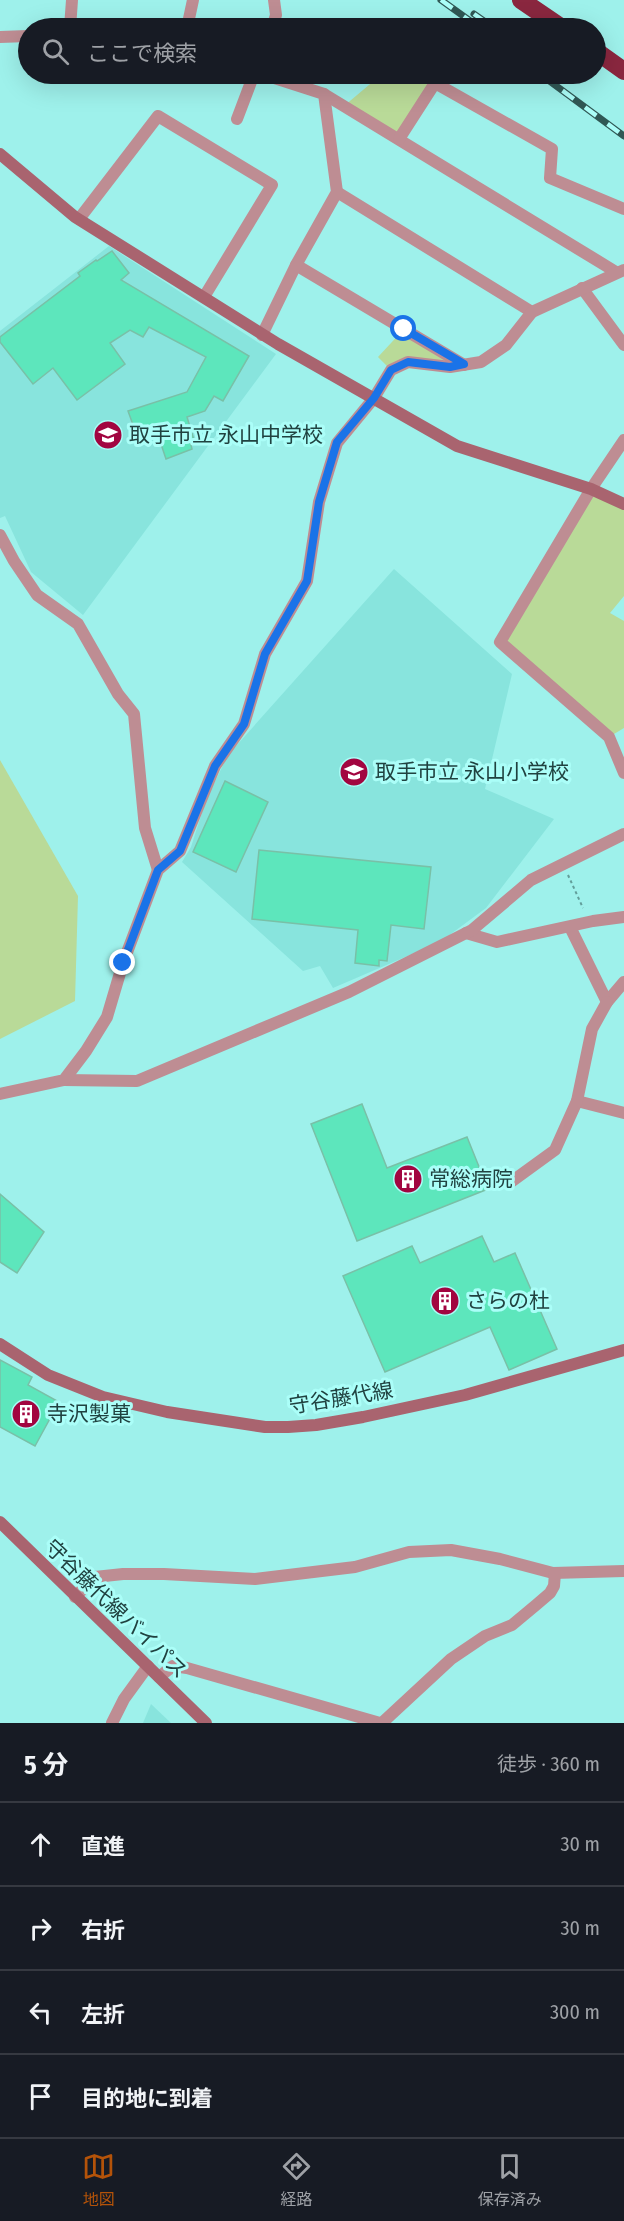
<!DOCTYPE html>
<html lang="ja">
<head>
<meta charset="utf-8">
<style>
  body { margin:0; font-family:"Fira Sans Condensed","Noto Sans JP",sans-serif; background:#242831; color:#f1f3f6 }
  .stop { position:absolute; width:18px; height:18px; margin:-14px; border:4px solid #1a73e8; border-radius:50%; background:#fff }
  .stop.end { background:#1a73e8; border-color:#fff; box-shadow:0 2px 6px #0008 }
  .list { margin:0; padding:0; list-style:none }
  h2 { display:flex; justify-content:space-between; align-items:center; height:78px; margin:0; padding:0 24px; font-size:26px }
  h2 small { font-size:20px; font-weight:400; color:#9ea1a6 }
  .list li { display:grid; grid-template-columns:39px 1fr auto; gap:18px; align-items:center; box-sizing:border-box; height:84px; padding:0 24px; border-top:2px solid #363941 }
  .list b { display:block; font-size:22px; white-space:nowrap }
  .list em { font-size:20px; font-style:normal; color:#9ea1a6 }
  .icon { flex:none; width:33px; height:33px; fill:none; stroke:currentColor; stroke-width:2; stroke-linecap:round; stroke-linejoin:round }
  .map { position:relative; flex:none; width:624px; height:1723px; overflow:hidden }
  .search { position:absolute; background:#171b24; box-shadow:0 6px 24px #0002; left:18px; right:18px; top:18px; height:66px; display:flex; align-items:center; gap:15px; box-sizing:border-box; padding:0 21px; border-radius:33px; color:#9ea1a6; font-size:22px }
  .sheet { height:414px; background:#171b24 }
  nav { display:flex; justify-content:space-around; align-items:center; box-sizing:border-box; height:84px; border-top:2px solid #363941; background:#171b24; font-size:16px; color:#9ea1a6 }
  nav a { display:grid; justify-items:center; gap:3px }
  nav .on { color:#b45309 }
  .map>svg:first-child { display:block }
</style>
</head>
<body>
<div class="map">
<svg width="624" height="1723" viewBox="0 0 624 1723">
  <rect width="100%" height="100%" fill="#9ef1eb"/>
  <g fill="#88e4dd">
    <path d="M109,246L276,354L83,615L31,572L5,516L0,518V331Z"/>
    <path d="M394,569L512,674L485,789L554,819L486,908L440,942L333,988L320,966L303,971L182,862L191,847L206,800L228,755Z"/>
    <path d="M151,1704L171,1723H143Z"/>
  </g>
  <g fill="#b9da98">
    <path d="M382,74H440L399,139L344,106Z"/>
    <path d="M404,329L464,365L408,362L391,370L378,357Z"/>
    <path d="M591,489L624,504V596L610,613L624,621V728L609,737L500,642Z"/>
    <path d="M0,760L78,896L75,1001L0,1039Z"/>
  </g>
  <g fill="#5de6bc" stroke="#79c0a7" stroke-width="1.5">
    <path d="M112,251L129,273L121,280L249,356L223,401L214,396L205,411L187,417L194,440L190,441L192,449L166,459L158,435L151,436L150,428L136,433L128,411L187,392L206,357L149,327L143,337L130,330L110,343L125,364L77,400L53,368L33,384L0,342V337L80,276L78,273L96,260L97,261Z"/>
    <path d="M225,781L268,802L236,872L193,852Z"/>
    <path d="M259,850L431,867L424,929L391,925L387,961L379,960V966L355,963L358,930L252,919Z"/>
    <path d="M362,1104L387,1168L467,1137L488,1189L357,1241L311,1124Z"/>
    <path d="M0,1194L44,1232L17,1273L0,1262Z"/>
    <path d="M482,1236L494,1262L515,1253L557,1349L509,1370L490,1327L385,1372L343,1276L412,1246L420,1263Z"/>
    <path d="M0,1360L32,1377L28,1385L59,1402L35,1446L0,1427Z"/>
  </g>
  <g fill="none" stroke-linecap="round" stroke-linejoin="round">
    <path stroke="#629e9a" stroke-width="2" stroke-dasharray="3 3" stroke-linecap="butt" d="M568,875L583,908"/>
    <g stroke="#be8d93" stroke-width="12">
      <path d="M70,28L72,0"/>
      <path d="M187,28L193,0"/>
      <path d="M272,28L276,15L274,0"/>
      <path d="M0,37L28,36"/>
      <path d="M324,94L616,272"/>
      <path d="M237,119L254,74"/>
      <path d="M399,139L435,83L552,149L550,178L624,209"/>
      <path d="M337,192L532,312"/>
      <path d="M79,219L158,116L272,185L204,297"/>
      <path d="M296,265L464,365"/>
      <path d="M582,288L624,345"/>
      <path d="M262,335L296,265L337,192L324,94L262,74"/>
      <path d="M624,440L591,489L500,642L609,737L624,773"/>
      <path d="M0,535L14,561L37,595L78,624L118,694L134,714L145,828L158,870"/>
      <path d="M570,927L607,1002L624,982"/>
      <path d="M466,933L497,942L593,921L624,917"/>
      <path d="M64,1080L137,1081L349,992L472,930L531,880L624,834"/>
      <path d="M0,1094L64,1080L86,1051L107,1017L123,963L158,870L180,851L215,766L244,724L265,654L307,581L319,502L337,443L374,398L391,370L408,362L450,367L481,362L506,345L532,312L624,270"/>
      <path d="M577,1101L624,1113"/>
      <path d="M511,1182L555,1150L577,1101L592,1029L607,1002"/>
      <path d="M75,1597L95,1577L123,1574H164L255,1579L355,1567L409,1552L451,1550L500,1559L553,1573L624,1571"/>
      <path d="M159,1677L173,1666L187,1668L380,1723"/>
      <path d="M112,1723L124,1699L148,1666"/>
      <path d="M382,1723L451,1659L485,1636L512,1625L536,1605L550,1593L554,1586L555,1573"/>
    </g>
    <g stroke="#a9646f" stroke-width="12">
      <path d="M0,154L75,217L278,344L457,446L591,489L624,504"/>
      <path d="M0,1344L48,1375L103,1397L167,1412L265,1427H288L316,1425L363,1417L465,1395L624,1350"/>
      <path d="M0,1522L206,1723"/>
    </g>
    <g stroke="#8a273f" stroke-width="18">
      <path d="M521,0L562,28"/>
      <path d="M596,51L624,71"/>
    </g>
    <g stroke="#305855" stroke-width="7">
      <g id="rail">
        <path d="M441,0L480,28"/>
        <path d="M474,14L494,28"/>
        <path d="M540,74L624,136"/>
      </g>
    </g>
    <use href="#rail" stroke="#abfef8" stroke-width="4.5" stroke-dasharray="14" stroke-linecap="butt"/>
  </g>
  <g fill="none" stroke-linecap="round" stroke-linejoin="round">
    <path stroke="#1a73e8" stroke-width="8" d="M123,963L158,870L180,851L215,766L244,724L265,654L307,581L319,502L337,442L374,398L391,370L408,362L450,367L464,364L404,329"/>
  </g>
  <defs>
    <g id="school-disc" transform="scale(1.5)"><circle r="9.5" fill="#a20540" stroke="#abfef8"/><path d="M0-5L7-2L0 1L-7-2ZM-4 1L0 2.5L4 1V4Q0 6-4 4Z" fill="#fff"/></g>
    <g id="building-disc" transform="scale(1.5)"><circle r="9.5" fill="#a20540" stroke="#abfef8"/><path d="M-4-6H4V6H1V3H-1V6H-4ZM-2.5-4.3h1.7v1.8h-1.7ZM.8-4.3h1.7v1.8H.8ZM-2.5-1h1.7V.8h-1.7ZM.8-1h1.7V.8H.8Z" fill="#fff"/></g>
  </defs>
  <g fill-rule="evenodd">
    <use href="#school-disc" x="108" y="435"/>
    <use href="#school-disc" x="354" y="772"/>
    <use href="#building-disc" x="408" y="1179"/>
    <use href="#building-disc" x="445" y="1301"/>
    <use href="#building-disc" x="26" y="1414"/>
  </g>
  <g text-anchor="middle" stroke-width="6" stroke-linejoin="round" paint-order="stroke">
    <g font-size="21" fill="#204240" stroke="#abfef8" text-anchor="start">
      <text x="129" y="442">取手市立 永山中学校</text>
      <text x="375" y="779">取手市立 永山小学校</text>
      <text x="429" y="1186">常総病院</text>
      <text x="466" y="1308">さらの杜</text>
      <text x="47" y="1421">寺沢製菓</text>
    </g>
    <g font-size="21" fill="#204240" stroke="#abfef8">
      <text transform="translate(341 1398) rotate(-9)" y="7">守谷藤代線</text>
      <text transform="translate(116 1609) rotate(44)" y="7">守谷藤代線バイパス</text>
    </g>
  </g>
</svg>
<div class="stop" style="left:404px;top:329px"></div>
<div class="stop end" style="left:123px;top:963px"></div>
<div class="search"><svg class="icon" aria-label="search" viewBox="0 0 24 24"><circle cx="10" cy="10" r="6"/><path d="M15 15l6 6"/></svg>ここで検索</div>
</div>
<section class="sheet">
<h2>5 分<small>徒歩 · 360 m</small></h2>
<ul class="list">
<li><svg class="icon" aria-label="ahead" viewBox="0 0 24 24"><path d="M12 20V5M6 11l6-6 6 6"/></svg><div><b>直進</b></div><em>30 m</em></li>
<li><svg class="icon" aria-label="right" viewBox="0 0 24 24"><path d="M7 20v-9h11M14 6l5 5-5 5"/></svg><div><b>右折</b></div><em>30 m</em></li>
<li><svg class="icon" aria-label="left" viewBox="0 0 24 24"><path d="M17 20v-9H6M10 6l-5 5 5 5"/></svg><div><b>左折</b></div><em>300 m</em></li>
<li><svg class="icon" aria-label="arrive" viewBox="0 0 24 24"><path d="M6 21V4h12l-3 4 3 4H6"/></svg><div><b>目的地に到着</b></div></li>
</ul>
</section>
<nav>
<a class="on"><svg class="icon" aria-label="map" viewBox="0 0 24 24"><path d="M3 6l6-2 6 2 6-2v14l-6 2-6-2-6 2zM9 4v14M15 6v14"/></svg>地図</a>
<a><svg class="icon" aria-label="directions" viewBox="0 0 24 24"><path d="M12 3l9 9-9 9-9-9zM9 14v-3h6M13 9l2 2-2 2"/></svg>経路</a>
<a><svg class="icon" aria-label="saved" viewBox="0 0 24 24"><path d="M7 4h10v16l-5-4-5 4z"/></svg>保存済み</a>
</nav>
</body>
</html>
